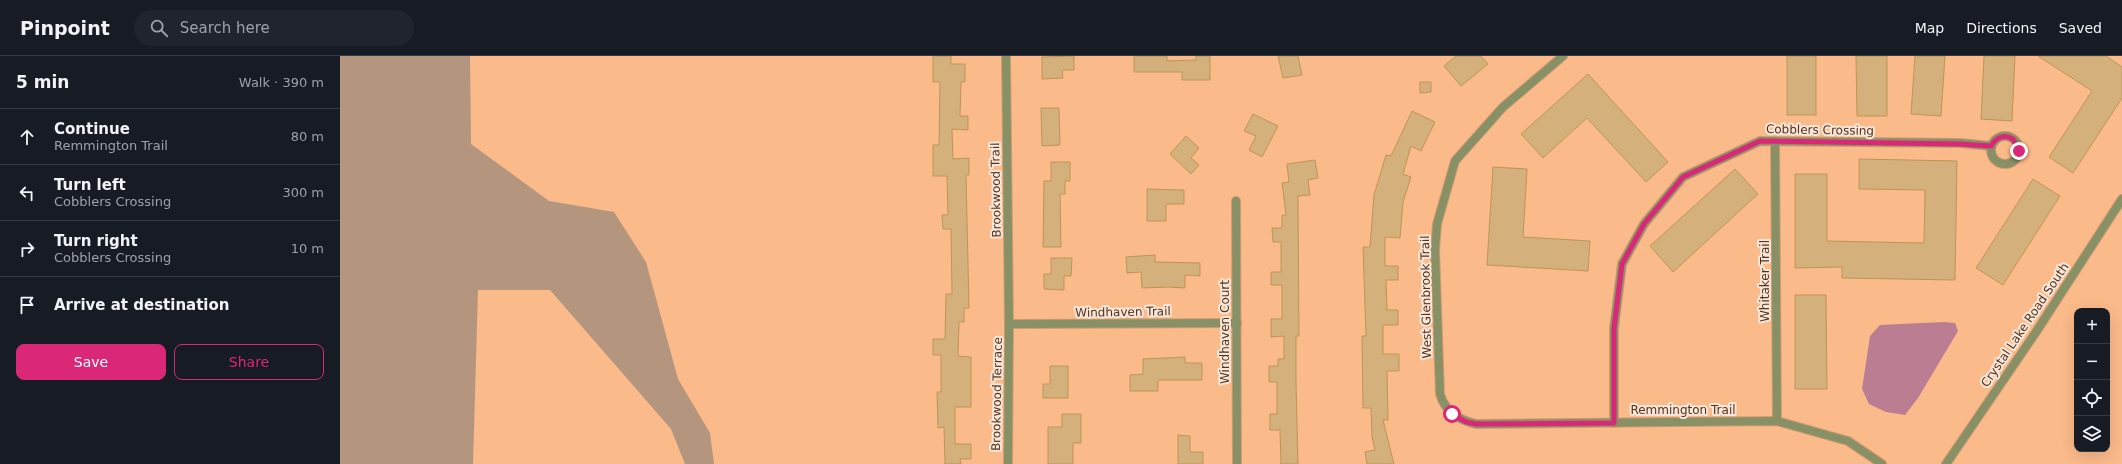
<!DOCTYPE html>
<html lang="en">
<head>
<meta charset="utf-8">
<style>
  body { margin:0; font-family:"DejaVu Sans",sans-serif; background:#20242c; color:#f1f3f6 }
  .controls { position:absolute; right:12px; bottom:12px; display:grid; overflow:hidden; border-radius:8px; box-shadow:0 4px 16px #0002 }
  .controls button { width:36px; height:36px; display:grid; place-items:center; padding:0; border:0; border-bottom:1px solid #363941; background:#171b24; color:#f1f3f6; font:20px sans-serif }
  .stop { position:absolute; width:12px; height:12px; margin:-9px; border:3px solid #db2777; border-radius:50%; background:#fff }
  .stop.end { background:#db2777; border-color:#fff; box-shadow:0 1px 4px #0008 }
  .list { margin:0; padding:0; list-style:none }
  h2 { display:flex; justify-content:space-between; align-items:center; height:52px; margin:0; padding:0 16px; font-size:17px }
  h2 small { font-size:13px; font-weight:400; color:#9ea1a6 }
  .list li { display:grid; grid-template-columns:26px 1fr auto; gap:12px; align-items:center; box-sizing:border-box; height:56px; padding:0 16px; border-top:1px solid #363941 }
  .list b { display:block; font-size:15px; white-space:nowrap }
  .list p { margin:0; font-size:13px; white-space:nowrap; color:#9ea1a6 }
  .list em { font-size:13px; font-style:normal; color:#9ea1a6 }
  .actions { display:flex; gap:8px; padding:12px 16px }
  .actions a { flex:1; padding:9px 0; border:1px solid #db2777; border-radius:8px; text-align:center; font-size:14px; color:#db2777 }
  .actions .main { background:#db2777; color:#fff }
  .icon { flex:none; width:22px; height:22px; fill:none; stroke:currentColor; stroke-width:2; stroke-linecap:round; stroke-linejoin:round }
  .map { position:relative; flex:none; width:1782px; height:408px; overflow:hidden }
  header { display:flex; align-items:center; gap:24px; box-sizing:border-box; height:56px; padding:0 20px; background:#171b24; border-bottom:1px solid #363941 }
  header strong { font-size:19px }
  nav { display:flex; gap:22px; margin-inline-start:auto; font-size:14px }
  .search { width:280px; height:36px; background:#20242c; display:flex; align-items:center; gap:10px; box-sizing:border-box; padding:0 14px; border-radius:22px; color:#9ea1a6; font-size:15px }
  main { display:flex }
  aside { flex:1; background:#171b24 }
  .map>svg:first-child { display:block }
</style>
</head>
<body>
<header>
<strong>Pinpoint</strong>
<div class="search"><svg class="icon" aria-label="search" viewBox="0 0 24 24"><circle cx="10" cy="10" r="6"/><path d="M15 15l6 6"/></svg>Search here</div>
<nav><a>Map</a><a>Directions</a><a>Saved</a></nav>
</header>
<main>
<aside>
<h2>5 min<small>Walk · 390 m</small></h2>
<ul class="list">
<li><svg class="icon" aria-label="ahead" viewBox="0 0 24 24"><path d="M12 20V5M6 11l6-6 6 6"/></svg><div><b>Continue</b><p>Remmington Trail</p></div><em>80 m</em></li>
<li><svg class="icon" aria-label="left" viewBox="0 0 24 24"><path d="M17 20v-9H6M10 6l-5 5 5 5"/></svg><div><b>Turn left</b><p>Cobblers Crossing</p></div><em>300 m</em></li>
<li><svg class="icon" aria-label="right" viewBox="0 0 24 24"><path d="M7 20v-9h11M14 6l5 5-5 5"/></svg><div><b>Turn right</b><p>Cobblers Crossing</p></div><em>10 m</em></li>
<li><svg class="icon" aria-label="arrive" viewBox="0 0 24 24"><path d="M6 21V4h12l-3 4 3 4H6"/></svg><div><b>Arrive at destination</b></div></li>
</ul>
<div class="actions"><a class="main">Save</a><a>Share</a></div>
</aside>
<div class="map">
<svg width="1782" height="408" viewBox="0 0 1782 408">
  <rect width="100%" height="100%" fill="#fbba8a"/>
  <path fill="#b4957e" d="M0,0H130L131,88L209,145L274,156L306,206L338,323L370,377L374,408H345L331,373L210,234H138L133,408H0Z"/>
  <path fill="#ba7d92" d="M1604,266L1615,267L1618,275L1578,342L1565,359L1546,356L1529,348L1522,333L1530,280L1540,269Z"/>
  <g fill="#d4b07c" stroke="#be9553">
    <path d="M593,0H611V8H625V26H621L620,60H628V74L612,73L613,103L629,102V119H626L629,252H624V266H619L618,300L631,301V351H615V388H631V403H620L621,408H605L604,371L598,372L597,336H601V299H593V283H605L606,238H612L611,173H603L602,159H608L607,120H593V89H599L600,26H593Z"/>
    <path d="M734,0V14H722L723,22L702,23V1Z"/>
    <path d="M794,0H827V5L856,4V0H870V24H842V16H794Z"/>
    <path d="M938,0H958L962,19L943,22Z"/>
    <path d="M1116,0H1141L1148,8L1121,30L1104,10Z"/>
    <rect x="1447" y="0" width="29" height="59"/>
    <path d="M1516,0H1547V60H1517Z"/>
    <path d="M1575,0H1605L1601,60L1571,58Z"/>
    <path d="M1644,0H1675L1672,65L1641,63Z"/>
    <path d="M1698,0H1766L1782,11V42L1733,117L1709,101L1752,35Z"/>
    <path d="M1248,18L1328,106L1306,126L1247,62L1203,102L1181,78Z"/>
    <path d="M1080,26H1091V36L1080,37Z"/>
    <path d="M701,52H719L720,89L702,90Z"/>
    <path d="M1072,55L1095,66L1081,95L1071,90L1063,118L1071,121L1063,146L1060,182L1045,181V210H1058V224H1046L1047,254H1058V269H1043V298H1059V315H1047L1048,364H1043L1054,408H1027L1025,396L1035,394L1032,381L1031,352H1023L1022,280H1026L1023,191H1030L1034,139L1046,99L1051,100Z"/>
    <path d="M913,58L938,70L922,101L909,94L916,80L904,75Z"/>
    <path d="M846,80L859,92L851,102L859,109L851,118L830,98Z"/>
    <path d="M1519,103L1617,105L1615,224L1502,222V211L1455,212V118H1487V185L1584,187L1585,134L1519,133Z"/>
    <path d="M975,104L978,122L968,124L970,139L958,140L959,280H956V326L958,408H941L940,374H930V358H937V326H929V310H938V303H944V280L931,281V263H942V229H931V216H941V186H933L932,172H942V159H946L942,127L949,126L947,108Z"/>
    <path d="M711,106H730V125H725V138H720L721,191H703L704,125H711Z"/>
    <path d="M1153,111L1187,113L1183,181L1250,185L1248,215L1147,209Z"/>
    <path d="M1395,113L1418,138L1333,216L1310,190Z"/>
    <path d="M1693,123L1720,140L1663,229L1636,212Z"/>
    <path d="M807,133L844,134V148H826V165H807Z"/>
    <path d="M815,199V206L860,207V220L845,219V232L828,231L802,232L801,216L787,217L786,201Z"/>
    <path d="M711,202H732L731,220H724V234L704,233V218H711Z"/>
    <path d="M1455,239H1486L1487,333H1455Z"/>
    <path d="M845,301V307H862V324H818V335H790V319L803,318V303Z"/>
    <path d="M710,310H728V342H703V328H710Z"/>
    <path d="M722,358H741V387H733V408H708V371H722Z"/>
    <path d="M838,379L850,380V396H863V408H838Z"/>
  </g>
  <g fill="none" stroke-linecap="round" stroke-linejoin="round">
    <g stroke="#d29a71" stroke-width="10">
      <g id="minor">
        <path d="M666,0L669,268L668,408"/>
        <path d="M1223,0L1163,51L1115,105L1097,168L1095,194L1100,338C1105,356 1119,364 1136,368L1437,365L1508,385L1542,408"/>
        <circle cx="1665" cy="94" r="14"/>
        <path d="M1435,85L1437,365"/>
        <path d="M896,145L897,408"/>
        <path d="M669,268L897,267"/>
        <path d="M1274,367V272L1282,208L1304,168L1343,121L1420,85L1620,87L1651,90"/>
      </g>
    </g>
    <g stroke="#d29a71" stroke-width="10">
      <path id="tertiary" d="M1606,408L1696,276L1782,143"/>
    </g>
    <use href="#minor" stroke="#889165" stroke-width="8"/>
    <use href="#tertiary" stroke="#889165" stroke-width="8"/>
  </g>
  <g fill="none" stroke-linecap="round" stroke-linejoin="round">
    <path stroke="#db2777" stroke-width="5" d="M1112,358L1126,366L1136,368L1274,367V272L1282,208L1304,168L1343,121L1420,85L1620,88L1651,90C1656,81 1664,78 1673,83L1679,95"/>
  </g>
  <g text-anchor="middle" stroke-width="4" stroke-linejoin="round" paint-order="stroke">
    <g font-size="12" fill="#4f3521" stroke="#fbe6d8">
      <text transform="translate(1480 74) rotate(1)" y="4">Cobblers Crossing</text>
      <text transform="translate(656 134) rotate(-91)" y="4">Brookwood Trail</text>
      <text transform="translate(1425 225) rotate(-90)" y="4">Whitaker Trail</text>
      <text transform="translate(1086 241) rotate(-91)" y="4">West Glenbrook Trail</text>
      <text transform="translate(783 256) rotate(-1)" y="4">Windhaven Trail</text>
      <text transform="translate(1685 269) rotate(-56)" y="4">Crystal Lake Road South</text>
      <text transform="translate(885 276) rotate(-90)" y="4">Windhaven Court</text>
      <text transform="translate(657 338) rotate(-89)" y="4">Brookwood Terrace</text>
      <text x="1343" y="358">Remmington Trail</text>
    </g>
  </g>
</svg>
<div class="controls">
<button>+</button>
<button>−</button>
<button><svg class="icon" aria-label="locate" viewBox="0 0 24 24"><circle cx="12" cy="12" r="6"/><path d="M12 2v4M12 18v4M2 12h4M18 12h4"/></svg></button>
<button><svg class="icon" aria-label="layers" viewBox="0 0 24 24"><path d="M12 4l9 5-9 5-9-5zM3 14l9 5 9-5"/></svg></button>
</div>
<div class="stop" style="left:1112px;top:358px"></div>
<div class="stop end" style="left:1679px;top:95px"></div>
</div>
</main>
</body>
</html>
